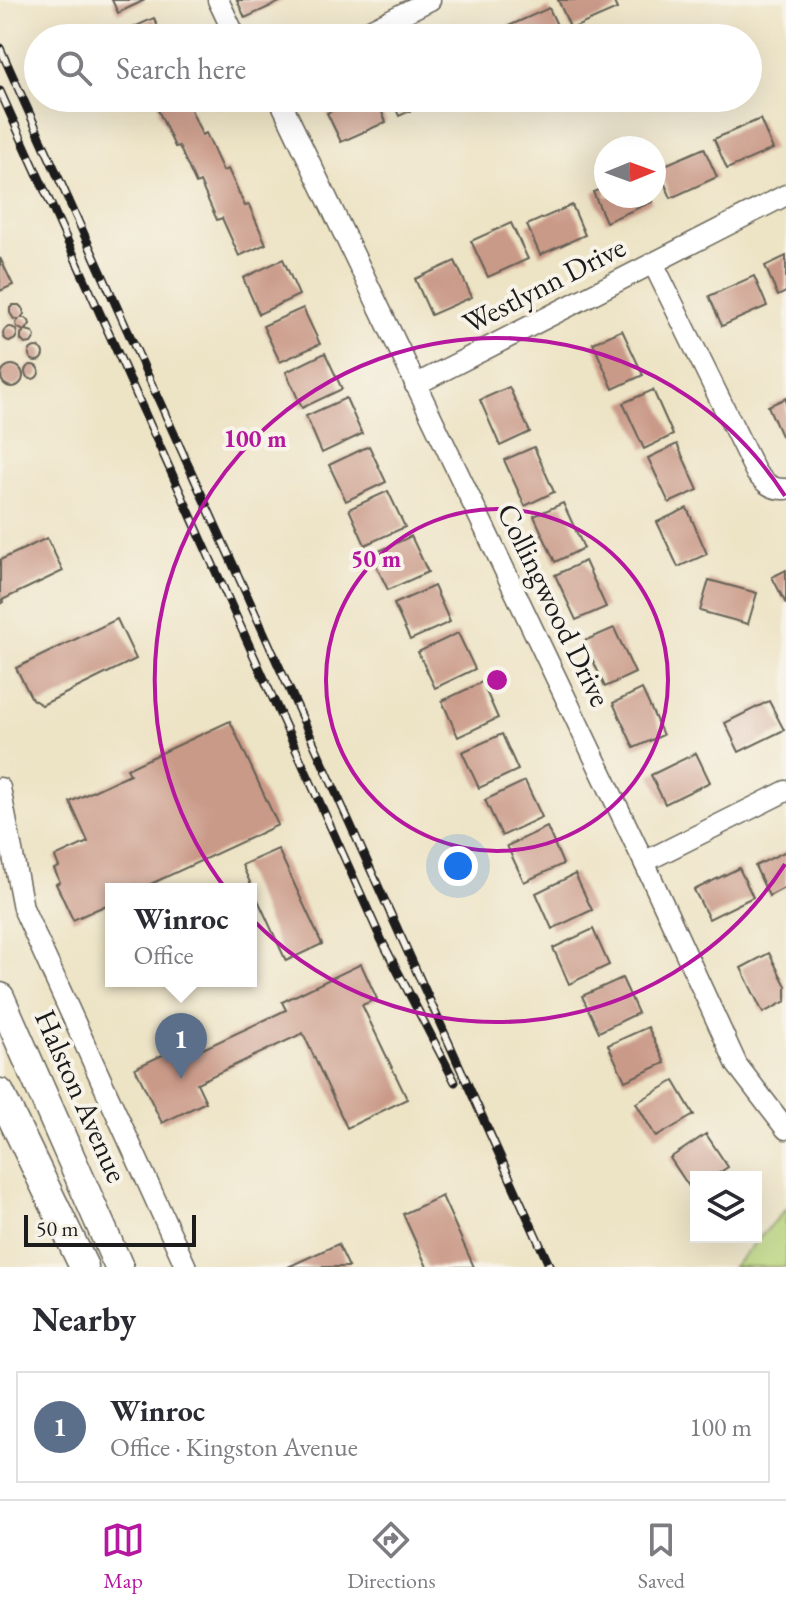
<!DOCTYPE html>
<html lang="en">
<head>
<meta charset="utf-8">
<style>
  body { margin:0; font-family:"EB Garamond",serif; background:#f2f2f3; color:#2b2b33 }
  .controls { position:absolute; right:24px; bottom:24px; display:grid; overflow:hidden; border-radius:0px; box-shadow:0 8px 32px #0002 }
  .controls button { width:72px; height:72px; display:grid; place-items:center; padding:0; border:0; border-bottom:2px solid #e1e1e2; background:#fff; color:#2b2b33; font:40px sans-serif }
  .compass { position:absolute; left:594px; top:136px; width:72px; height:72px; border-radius:50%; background:#fff; box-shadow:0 8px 32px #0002; rotate:89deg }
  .scale { position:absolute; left:24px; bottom:20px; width:172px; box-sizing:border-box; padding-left:8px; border:4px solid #1c1c1c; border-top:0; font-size:22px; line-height:28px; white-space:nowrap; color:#1c1c1c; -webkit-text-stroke:6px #f7f3e8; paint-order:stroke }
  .you { position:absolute; left:458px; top:866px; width:28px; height:28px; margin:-20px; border:6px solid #fff; border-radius:50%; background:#1a73e8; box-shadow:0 0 0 12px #1a73e833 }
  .badge { display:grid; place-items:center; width:52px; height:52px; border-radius:50%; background:#b5179e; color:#fff; font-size:26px; font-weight:700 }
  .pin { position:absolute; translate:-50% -66px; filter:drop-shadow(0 2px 4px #0008) }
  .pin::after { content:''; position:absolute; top:42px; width:28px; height:24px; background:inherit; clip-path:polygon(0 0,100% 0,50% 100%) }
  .popup { position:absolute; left:105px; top:883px; width:152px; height:104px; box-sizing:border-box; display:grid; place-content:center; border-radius:0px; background:#fff; filter:drop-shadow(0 2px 6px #0005); font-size:26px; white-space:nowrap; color:#7c7c81 }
  .popup b { font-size:30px; color:#2b2b33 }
  .popup::after { content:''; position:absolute; left:50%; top:100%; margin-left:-16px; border:16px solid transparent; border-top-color:#fff }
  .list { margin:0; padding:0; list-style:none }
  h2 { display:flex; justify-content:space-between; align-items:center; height:104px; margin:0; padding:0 32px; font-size:34px }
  h2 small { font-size:26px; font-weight:400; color:#7c7c81 }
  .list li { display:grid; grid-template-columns:52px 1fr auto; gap:24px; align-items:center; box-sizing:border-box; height:112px; margin:0 16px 16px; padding:0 16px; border:2px solid #e1e1e2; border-radius:0px }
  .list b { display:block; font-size:30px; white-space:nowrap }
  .list p { margin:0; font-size:26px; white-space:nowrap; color:#7c7c81 }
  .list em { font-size:26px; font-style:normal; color:#7c7c81 }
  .icon { flex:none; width:44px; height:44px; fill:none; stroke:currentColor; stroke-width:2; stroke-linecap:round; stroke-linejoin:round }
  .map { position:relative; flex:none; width:786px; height:1267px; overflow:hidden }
  .search { position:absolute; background:#fff; box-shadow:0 8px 32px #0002; left:24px; right:24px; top:24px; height:88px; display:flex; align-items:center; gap:20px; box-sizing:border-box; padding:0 28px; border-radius:44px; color:#7c7c81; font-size:30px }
  .sheet { height:232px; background:#fff }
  nav { display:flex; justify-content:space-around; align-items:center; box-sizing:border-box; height:112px; border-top:2px solid #e1e1e2; background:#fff; font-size:22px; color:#7c7c81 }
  nav a { display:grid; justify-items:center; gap:4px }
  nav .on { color:#b5179e }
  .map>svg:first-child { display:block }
</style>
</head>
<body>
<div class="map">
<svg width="786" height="1267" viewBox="0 0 786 1267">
  <rect width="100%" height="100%" fill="#f7f3e8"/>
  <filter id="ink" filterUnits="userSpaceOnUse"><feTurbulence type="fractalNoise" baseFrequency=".0125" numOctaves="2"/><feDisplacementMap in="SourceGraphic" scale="16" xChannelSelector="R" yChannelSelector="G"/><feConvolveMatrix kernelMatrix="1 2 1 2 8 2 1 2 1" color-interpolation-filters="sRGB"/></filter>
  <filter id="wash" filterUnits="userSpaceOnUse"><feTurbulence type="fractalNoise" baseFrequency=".006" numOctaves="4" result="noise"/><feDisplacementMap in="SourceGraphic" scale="32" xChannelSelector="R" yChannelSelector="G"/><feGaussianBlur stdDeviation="1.8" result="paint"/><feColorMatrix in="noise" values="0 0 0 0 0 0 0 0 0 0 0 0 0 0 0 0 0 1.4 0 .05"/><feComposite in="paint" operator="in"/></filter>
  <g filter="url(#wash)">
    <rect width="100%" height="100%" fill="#ede3c5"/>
    <path fill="#b7d379" stroke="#6a784a" stroke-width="2" d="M786,1209V1267H733Z"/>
    <g id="blocks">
      <g fill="#ca9a88">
        <path d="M112,0H145L118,13Z"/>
        <path d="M237,0H284L245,18Z"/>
        <path d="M558,0H613L617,9L571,29Z"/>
        <path d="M549,8L563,38H508L504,28Z"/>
        <path d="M154,18L163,38H128L125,31Z"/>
        <path d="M155,98H186L202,135L206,133L223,171L228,169L245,206L249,205L266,244L239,256L222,218L217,220L200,182L196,184L179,146L175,147L158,110L160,109Z"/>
        <path d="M361,98H376L386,122L341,142L327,113Z"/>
        <path d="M391,98H439L399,116Z"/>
        <path d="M760,119L773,149L727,169L714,139Z"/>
        <path d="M704,148L717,177L671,198L658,168Z"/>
        <path d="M606,187V196H649L652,202L606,222L593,192Z"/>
        <path d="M572,205L585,235L540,255L527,225Z"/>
        <path d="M511,223L528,259L488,277L471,241Z"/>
        <path d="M786,256V292L778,296L765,266Z"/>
        <path d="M0,258L13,285L0,291Z"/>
        <path d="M283,259L299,295L259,314L243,278Z"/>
        <path d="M455,261L472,297L431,315L415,279Z"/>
        <path d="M754,276L767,306L722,326L709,296Z"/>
        <path d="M13,305H19L23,309L24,314L21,318H26L29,321L30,324L26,330L33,332L35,337L31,343L25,344L21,340V334L24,331L17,327L16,323L19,319H14L10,313V308Z"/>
        <path d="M303,308L320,344L280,362L263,326Z"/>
        <circle cx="10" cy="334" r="7"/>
        <path d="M622,330L643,375L613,389L593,343Z"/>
        <circle cx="36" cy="354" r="7"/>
        <path d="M325,353L342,389L302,408L286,372Z"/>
        <circle cx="12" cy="376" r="11"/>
        <circle cx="32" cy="372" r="7"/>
        <path d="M509,387L530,432L500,446L480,400Z"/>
        <path d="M653,390L673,435L644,449L623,403Z"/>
        <path d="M346,398L362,434L322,453L306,416Z"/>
        <path d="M786,398V434L781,436L768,406Z"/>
        <path d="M677,444L698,490L669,503L648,458Z"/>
        <path d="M369,446L386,482L346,501L329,465Z"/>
        <path d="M534,447L554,492L525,506L504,460Z"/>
        <path d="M388,491L405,527L365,545L349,509Z"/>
        <path d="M563,503L584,548L555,562L534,516Z"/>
        <path d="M687,508L707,554L678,567L657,522Z"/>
        <path d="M411,536L428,572L388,590L371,555Z"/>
        <path d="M47,538L63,571L2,600L3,602L0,604V560Z"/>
        <path d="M585,561L606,607L576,620L555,575Z"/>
        <path d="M786,570V604L772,577Z"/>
        <path d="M709,580L757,593L748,624L700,611Z"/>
        <path d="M434,586L450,622L410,640L394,604Z"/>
        <path d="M117,619L136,659L42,705L32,699L16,668Z"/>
        <path d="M614,628L635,673L605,687L584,641Z"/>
        <path d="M458,633L475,669L435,688L418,652Z"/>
        <path d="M482,682L498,718L458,737L442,701Z"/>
        <path d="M642,689L663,735L634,748L613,703Z"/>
        <path d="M769,701L784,730L739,752L725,723Z"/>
        <path d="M230,721L278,825L140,889H111V903L73,920L56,884L60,882L54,869L59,867L55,857L88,842L70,802L130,774L127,769Z"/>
        <path d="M502,734L518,770L479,788L462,752Z"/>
        <path d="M696,753L710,782L665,804L651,775Z"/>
        <path d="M525,781L542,817L502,836L485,800Z"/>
        <path d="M547,827L563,864L524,882L507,846Z"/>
        <path d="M278,849L322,944L286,961L242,865Z"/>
        <path d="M786,851V887L769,896L755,866Z"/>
        <path d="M739,868L753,897L709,919L694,890Z"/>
        <path d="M575,874L592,910L552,929L536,893Z"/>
        <path d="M593,929L609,965L569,984L553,948Z"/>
        <path d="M769,953L786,986V1001L763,1013L741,968Z"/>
        <path d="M361,964L377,999L362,1005L407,1099L347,1128L303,1033L197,1083L206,1102L162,1123L135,1068L196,1039L201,1050L286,1010L282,1002Z"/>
        <path d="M622,978L638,1013L599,1032L582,996Z"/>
        <path d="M648,1027L665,1063L625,1081L608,1045Z"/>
        <path d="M674,1081L694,1115L656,1137L636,1103Z"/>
        <path d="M706,1134L728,1167L713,1177H696V1188L692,1191L670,1158Z"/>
        <path d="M442,1196L474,1267H427L403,1214Z"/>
        <path d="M338,1244L349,1267H288Z"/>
      </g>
    </g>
  </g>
  <g filter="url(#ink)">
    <use href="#blocks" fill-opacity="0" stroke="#656257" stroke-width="2"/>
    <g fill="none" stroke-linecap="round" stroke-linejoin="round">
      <g stroke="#656257" stroke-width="23">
        <g id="street">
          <path d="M218,0L236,38"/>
          <path d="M354,38L430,0"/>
          <path d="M279,98L644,862L737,1065L786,1129"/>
          <path d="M653,263L756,473C765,483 772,490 786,489"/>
          <path d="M415,385L786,195"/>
          <path d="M0,788L23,908L186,1267"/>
          <path d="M644,862L786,791"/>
        </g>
      </g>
      <g stroke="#656257" stroke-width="31">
        <g id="secondary">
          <path d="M0,997L119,1267"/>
          <path d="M0,1093L84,1267"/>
        </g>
      </g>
      <use href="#street" stroke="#fff" stroke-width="20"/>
      <use href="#secondary" stroke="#fff" stroke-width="28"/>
      <g stroke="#1c1c1c" stroke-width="9">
        <g id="rail">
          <path d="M0,48L550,1267"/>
          <path d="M0,91L381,939L455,1082"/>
        </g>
      </g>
      <use href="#rail" stroke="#f7f3e8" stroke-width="6" stroke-dasharray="18" stroke-linecap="butt"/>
    </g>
  </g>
  <g fill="none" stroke="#b5179e" stroke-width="4">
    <circle cx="497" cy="680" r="171"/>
    <path d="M785 864A342 342 0 1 1 785 496"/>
  </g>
  <g text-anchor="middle" stroke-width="8" stroke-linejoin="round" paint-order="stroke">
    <g font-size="30" fill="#1c1c1c" stroke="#f7f3e8">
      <text transform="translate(544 285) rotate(-27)" y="10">Westlynn Drive</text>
      <text transform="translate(554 605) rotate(64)" y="10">Collingwood Drive</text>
      <text transform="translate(81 1096) rotate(66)" y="10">Halston Avenue</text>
    </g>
  </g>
  <circle cx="497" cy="680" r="12" fill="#b5179e" stroke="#f7f3e8" stroke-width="4"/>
  <g font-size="24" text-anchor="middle" font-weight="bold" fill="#b5179e" stroke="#f7f3e8" stroke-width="8" stroke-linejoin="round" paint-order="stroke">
    <text x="255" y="447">100 m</text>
    <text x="376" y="567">50 m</text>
  </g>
</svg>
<div class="controls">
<button><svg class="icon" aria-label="layers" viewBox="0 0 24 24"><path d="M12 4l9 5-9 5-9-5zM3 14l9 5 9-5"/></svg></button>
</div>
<svg class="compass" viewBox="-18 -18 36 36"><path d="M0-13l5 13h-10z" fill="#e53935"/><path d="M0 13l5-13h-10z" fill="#7c7c81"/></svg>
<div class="scale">50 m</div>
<div class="you"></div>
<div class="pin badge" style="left:181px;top:1079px;background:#5c6f8a">1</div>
<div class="popup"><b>Winroc</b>Office</div>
<div class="search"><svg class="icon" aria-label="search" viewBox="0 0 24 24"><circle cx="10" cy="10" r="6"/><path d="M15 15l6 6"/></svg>Search here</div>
</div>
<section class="sheet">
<h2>Nearby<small></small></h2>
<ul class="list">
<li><span class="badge" style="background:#5c6f8a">1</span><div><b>Winroc</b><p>Office · Kingston Avenue</p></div><em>100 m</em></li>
</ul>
</section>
<nav>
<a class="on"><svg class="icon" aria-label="map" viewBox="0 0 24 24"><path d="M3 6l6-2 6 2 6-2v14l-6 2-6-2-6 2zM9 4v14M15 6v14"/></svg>Map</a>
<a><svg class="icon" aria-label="directions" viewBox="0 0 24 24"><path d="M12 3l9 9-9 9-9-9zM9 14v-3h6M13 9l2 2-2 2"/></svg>Directions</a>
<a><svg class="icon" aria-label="saved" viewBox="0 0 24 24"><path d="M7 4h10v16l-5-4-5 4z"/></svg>Saved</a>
</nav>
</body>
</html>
